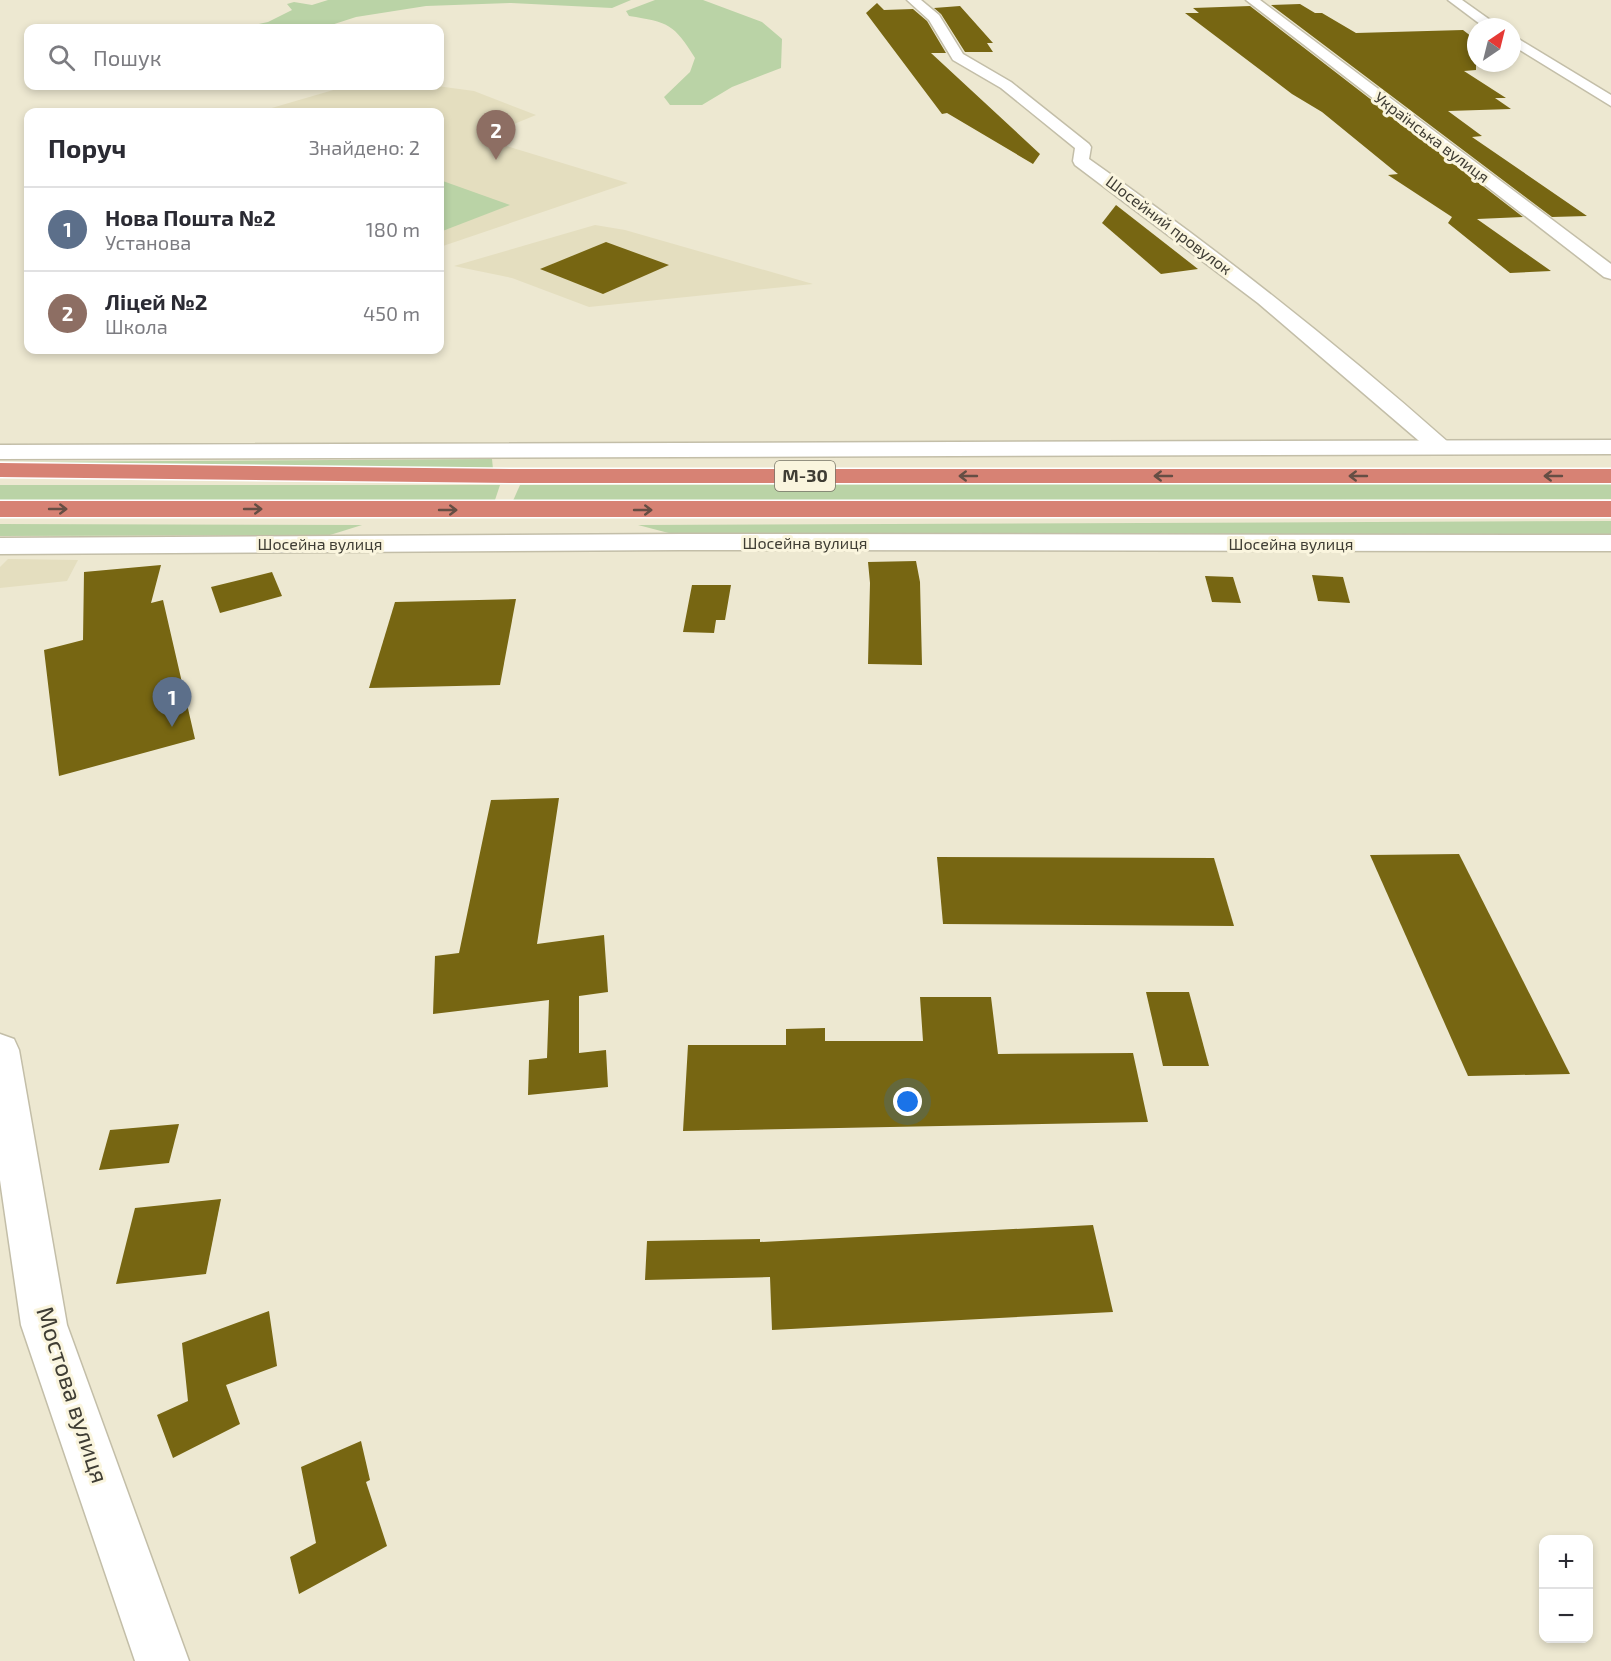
<!DOCTYPE html>
<html lang="uk">
<head>
<meta charset="utf-8">
<style>
  body { margin:0; font-family:"Exo 2",sans-serif; background:#f2f2f3; color:#2b2b33 }
  .controls { position:absolute; right:18px; bottom:18px; display:grid; overflow:hidden; border-radius:12px; box-shadow:0 3px 9px #0003 }
  .controls button { width:54px; height:54px; display:grid; place-items:center; padding:0; border:0; border-bottom:2px solid #e1e1e2; background:#fff; color:#2b2b33; font:30px sans-serif }
  .compass { position:absolute; left:1467px; top:18px; width:54px; height:54px; border-radius:50%; background:#fff; box-shadow:0 3px 9px #0003; rotate:35deg }
  .you { position:absolute; left:908px; top:1102px; width:21px; height:21px; margin:-15px; border:4px solid #fff; border-radius:50%; background:#1a73e8; box-shadow:0 0 0 9px #1a73e833 }
  .badge { display:grid; place-items:center; width:39px; height:39px; border-radius:50%; background:#db2777; color:#fff; font-size:20px; font-weight:700 }
  .pin { position:absolute; translate:-50% -50px; filter:drop-shadow(0 2px 3px #0008) }
  .pin::after { content:''; position:absolute; top:32px; width:21px; height:18px; background:inherit; clip-path:polygon(0 0,100% 0,50% 100%) }
  .list { margin:0; padding:0; list-style:none }
  h2 { display:flex; justify-content:space-between; align-items:center; height:78px; margin:0; padding:0 24px; font-size:26px }
  h2 small { font-size:20px; font-weight:400; color:#7c7c81 }
  .list li { display:grid; grid-template-columns:39px 1fr auto; gap:18px; align-items:center; box-sizing:border-box; height:84px; padding:0 24px; border-top:2px solid #e1e1e2 }
  .list b { display:block; font-size:22px; white-space:nowrap }
  .list p { margin:0; font-size:20px; white-space:nowrap; color:#7c7c81 }
  .list em { font-size:20px; font-style:normal; color:#7c7c81 }
  .icon { flex:none; width:33px; height:33px; fill:none; stroke:currentColor; stroke-width:2; stroke-linecap:round; stroke-linejoin:round }
  .map { position:relative; flex:none; width:1611px; height:1661px; overflow:hidden }
  .search { position:absolute; background:#fff; box-shadow:0 3px 9px #0003; left:24px; top:24px; width:420px; height:66px; display:flex; align-items:center; gap:15px; box-sizing:border-box; padding:0 21px; border-radius:12px; color:#7c7c81; font-size:22px }
  .panel { position:absolute; background:#fff; box-shadow:0 3px 9px #0003; left:24px; top:108px; width:420px; height:246px; border-radius:12px }
  .map>svg:first-child { display:block }
</style>
</head>
<body>
<div class="map">
<svg width="1611" height="1661" viewBox="0 0 1611 1661">
  <rect width="100%" height="100%" fill="#ede8d1"/>
  <g fill="#e4debf">
    <path d="M347,86H437L474,91L536,115L480,138L628,183L440,247V112H258Z"/>
    <path d="M595,225L625,230L813,284L589,307L512,278L454,266Z"/>
    <path d="M8,559L78,560L67,581L0,588V567Z"/>
  </g>
  <g fill="#bad3a6">
    <path d="M328,0H631L612,8L511,3L426,6L356,17L322,28H241L268,22L292,10L287,4L294,2L312,5Z"/>
    <path d="M655,0H703L762,22L782,39L781,68L732,87L702,105H670L664,97L690,72L695,58C674,24 668,22 629,16L626,11Z"/>
    <path d="M440,180L510,205L440,232Z"/>
    <path d="M492,459L493,469L0,467V462Z"/>
    <path d="M1611,483V499L512,503L520,485Z"/>
    <path d="M0,485H500L494,503L0,501Z"/>
    <path d="M1611,521V535L684,537L638,525Z"/>
    <path d="M0,524L362,525L330,535L0,536Z"/>
  </g>
  <g fill="#776612">
    <path d="M877,3L884,10L913,9L927,21L946,53H931L1040,154L1033,164L947,113L942,114L866,13Z"/>
    <path d="M1300,4L1315,13H1322L1356,33L1463,30L1476,40V70L1464,71L1506,98H1495L1511,109L1448,111L1482,136L1472,137L1587,216L1552,217L1271,5Z"/>
    <path d="M960,6L993,43H987L993,52H965L941,14L934,8Z"/>
    <path d="M1250,6L1523,217L1477,219L1551,271L1510,273L1448,223L1452,217L1388,175L1398,174L1322,112L1292,94L1185,13H1199L1193,8Z"/>
    <path d="M1116,205L1198,269L1161,274L1102,223Z"/>
    <path d="M606,242L669,265L603,294L540,269Z"/>
    <path d="M916,561L920,582L922,665L868,664L870,583L868,562Z"/>
    <path d="M161,565L151,603L163,600L195,739L59,776L44,650L83,640L84,572Z"/>
    <path d="M272,572L282,596L220,613L211,587Z"/>
    <path d="M1312,575L1343,577L1350,603L1318,601Z"/>
    <path d="M1205,576L1233,577L1241,603L1212,602Z"/>
    <path d="M692,585H731L725,620H716L714,633L683,632Z"/>
    <path d="M516,599L500,685L369,688L395,602Z"/>
    <path d="M559,798L537,944L604,935L608,992L579,996V1053L606,1050L608,1087L528,1095L529,1060L547,1058L549,1000L433,1014L435,956L459,953L491,800Z"/>
    <path d="M1459,854L1570,1074L1468,1076L1370,855Z"/>
    <path d="M937,857L1214,858L1234,926L943,924Z"/>
    <path d="M1146,992H1189L1209,1066H1163Z"/>
    <path d="M920,997H991L998,1054L1133,1053L1148,1122L683,1131L688,1045H786V1029L825,1028V1041H923Z"/>
    <path d="M179,1124L169,1163L99,1170L110,1130Z"/>
    <path d="M221,1199L206,1274L116,1284L135,1208Z"/>
    <path d="M1093,1225L1113,1312L772,1330L770,1277L645,1280L647,1241L760,1239V1242Z"/>
    <path d="M269,1311L277,1366L226,1385L240,1424L173,1458L157,1415L188,1401L182,1343Z"/>
    <path d="M361,1441L370,1480L366,1482L387,1546L299,1594L290,1557L316,1543L301,1467Z"/>
  </g>
  <g fill="none" stroke-linecap="round" stroke-linejoin="round">
    <g stroke="#c3bea8" stroke-width="3">
      <g id="minor">
        <path d="M907,0H921L939,15L963,54L1011,82L1089,144L1091,147L1089,159C1214,247 1334,341 1448,442L1452,447L1448,452H1432L1258,303L1075,165L1073,161L1075,148L1001,88L953,60L929,20Z"/>
        <path d="M1246,0H1260L1611,264V279L1604,277Z"/>
        <path d="M1448,0H1462L1500,27H1484Z"/>
        <path d="M1512,35L1611,95V106L1512,45Z"/>
        <path d="M0,1034L14,1039L19,1050L67,1325L189,1661H135L21,1325L0,1180Z"/>
      </g>
    </g>
    <g stroke="#c3bea8" stroke-width="3">
      <g id="tertiary">
        <path d="M1611,440V454L0,459V445Z"/>
        <path d="M680,534L1611,535V551L680,550L0,554V538Z"/>
      </g>
    </g>
    <g stroke="#fff" stroke-width="3">
      <g id="trunk">
        <path d="M0,463L510,469H1611V483H510L0,477Z"/>
        <rect x="0" y="501" width="1611" height="16"/>
      </g>
    </g>
    <use href="#minor" fill="#fff" fill-rule="evenodd"/>
    <use href="#tertiary" fill="#fff" fill-rule="evenodd"/>
    <use href="#trunk" fill="#d78274" fill-rule="evenodd"/>
  </g>
  <defs><path id="oneway-shaft" d="M-6 0H5M1.5-3L5.5 0L1.5 3" fill="none" stroke-width="1.6" stroke-linecap="round" stroke-linejoin="round" transform="scale(1.5)"/></defs>
  <g stroke="#654e44">
    <use href="#oneway-shaft" transform="translate(968 476) rotate(180)"/>
    <use href="#oneway-shaft" transform="translate(1163 476) rotate(180)"/>
    <use href="#oneway-shaft" transform="translate(1358 476) rotate(180)"/>
    <use href="#oneway-shaft" transform="translate(1553 476) rotate(180)"/>
    <use href="#oneway-shaft" transform="translate(58 509)"/>
    <use href="#oneway-shaft" transform="translate(253 509)"/>
    <use href="#oneway-shaft" transform="translate(448 510)"/>
    <use href="#oneway-shaft" transform="translate(643 510)"/>
  </g>
  <g text-anchor="middle" stroke-width="6" stroke-linejoin="round" paint-order="stroke">
    <g font-size="16" fill="#3f3d34" stroke="#faf5de">
      <text transform="translate(1432 137) rotate(37)" y="6">Українська вулиця</text>
      <text transform="translate(1169 225) rotate(37)" y="6">Шосейний провулок</text>
      <text x="805" y="549">Шосейна вулиця</text>
      <text x="320" y="550">Шосейна вулиця</text>
      <text x="1291" y="550">Шосейна вулиця</text>
    </g>
    <rect fill="#faf5de" stroke="#777467" stroke-width="1.5" x="775" y="461" width="60" height="30" rx="4.5"/>
    <g font-size="18" font-weight="bold" fill="#3f3d34">
      <text x="805" y="482">М-30</text>
    </g>
    <g font-size="24" fill="#3f3d34" stroke="#faf5de">
      <text transform="translate(72 1395) rotate(72)" y="8">Мостова вулиця</text>
    </g>
  </g>
</svg>
<div class="controls">
<button>+</button>
<button>−</button>
</div>
<svg class="compass" viewBox="-18 -18 36 36"><path d="M0-13l5 13h-10z" fill="#e53935"/><path d="M0 13l5-13h-10z" fill="#7c7c81"/></svg>
<div class="you"></div>
<div class="pin badge" style="left:172px;top:727px;background:#5c6f8a">1</div>
<div class="pin badge" style="left:496px;top:160px;background:#8d6e63">2</div>
<div class="search"><svg class="icon" aria-label="search" viewBox="0 0 24 24"><circle cx="10" cy="10" r="6"/><path d="M15 15l6 6"/></svg>Пошук</div>
<section class="panel">
<h2>Поруч<small>Знайдено: 2</small></h2>
<ul class="list">
<li><span class="badge" style="background:#5c6f8a">1</span><div><b>Нова Пошта №2</b><p>Установа</p></div><em>180 m</em></li>
<li><span class="badge" style="background:#8d6e63">2</span><div><b>Ліцей №2</b><p>Школа</p></div><em>450 m</em></li>
</ul>
</section>
</div>
</body>
</html>
